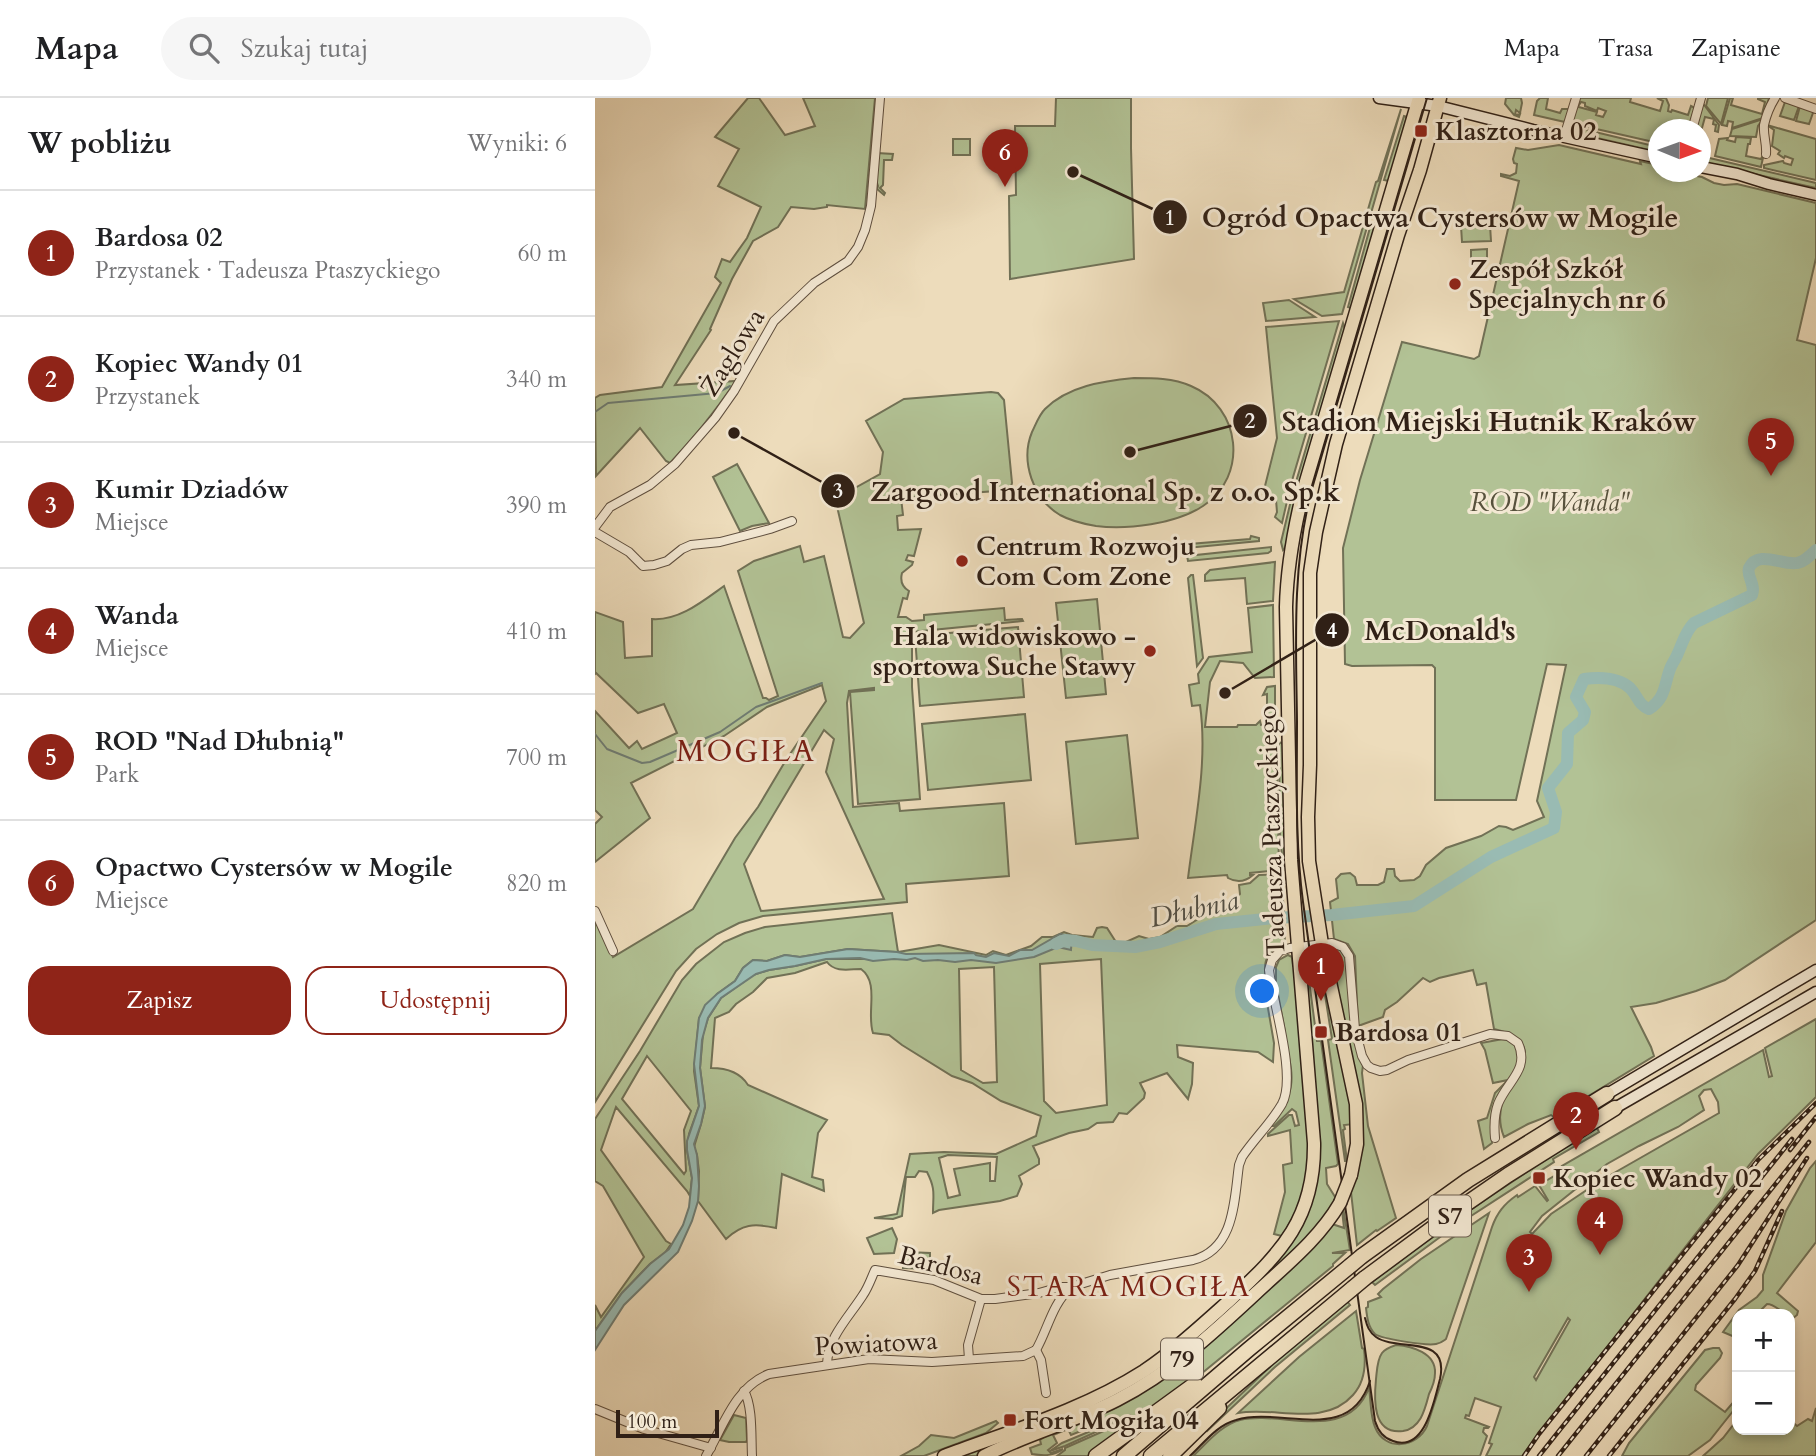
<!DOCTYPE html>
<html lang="pl">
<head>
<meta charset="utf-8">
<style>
  body { margin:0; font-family:Cardo,serif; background:#f6f6f6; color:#202124 }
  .controls { position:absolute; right:21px; bottom:21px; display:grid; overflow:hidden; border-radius:14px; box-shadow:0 4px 10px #0003 }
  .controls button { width:63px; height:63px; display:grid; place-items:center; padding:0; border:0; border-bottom:2px solid #e0e0e0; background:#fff; color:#202124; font:35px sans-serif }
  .compass { position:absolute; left:1053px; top:21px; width:63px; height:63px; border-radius:50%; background:#fff; box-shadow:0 4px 10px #0003; rotate:91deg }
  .scale { position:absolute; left:21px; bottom:18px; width:103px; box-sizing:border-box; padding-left:7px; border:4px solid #302016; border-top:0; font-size:19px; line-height:24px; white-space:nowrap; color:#302016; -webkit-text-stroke:5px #f3e8d3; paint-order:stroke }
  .you { position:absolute; left:668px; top:894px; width:24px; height:24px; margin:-18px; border:5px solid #fff; border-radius:50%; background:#1a73e8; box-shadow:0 0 0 10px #1a73e833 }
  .badge { display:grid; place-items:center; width:46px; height:46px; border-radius:50%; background:#8f2418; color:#fff; font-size:23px; font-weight:700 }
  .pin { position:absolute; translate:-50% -58px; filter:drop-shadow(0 2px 4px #0008) }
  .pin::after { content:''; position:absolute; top:37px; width:24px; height:21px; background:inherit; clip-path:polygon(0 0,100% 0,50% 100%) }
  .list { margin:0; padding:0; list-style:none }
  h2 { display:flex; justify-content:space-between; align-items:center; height:91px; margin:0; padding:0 28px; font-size:30px }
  h2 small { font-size:23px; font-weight:400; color:#757577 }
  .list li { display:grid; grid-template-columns:46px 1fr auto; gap:21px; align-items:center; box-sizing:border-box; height:126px; padding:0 28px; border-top:2px solid #e0e0e0 }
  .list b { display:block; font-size:26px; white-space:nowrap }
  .list p { margin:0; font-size:23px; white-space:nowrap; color:#757577 }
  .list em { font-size:23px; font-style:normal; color:#757577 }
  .actions { display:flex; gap:14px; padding:21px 28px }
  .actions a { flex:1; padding:16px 0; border:2px solid #8f2418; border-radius:21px; text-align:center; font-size:24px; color:#8f2418 }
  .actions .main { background:#8f2418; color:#fff }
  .icon { flex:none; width:38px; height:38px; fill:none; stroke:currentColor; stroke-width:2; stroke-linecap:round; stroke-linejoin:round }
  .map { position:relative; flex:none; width:1221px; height:1358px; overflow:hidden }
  header { display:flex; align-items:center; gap:42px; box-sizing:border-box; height:98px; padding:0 35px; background:#fff; border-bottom:2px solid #e0e0e0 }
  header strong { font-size:33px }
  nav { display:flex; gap:38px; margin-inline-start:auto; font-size:24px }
  .search { width:490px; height:63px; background:#f6f6f6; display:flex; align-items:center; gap:18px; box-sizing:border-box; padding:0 24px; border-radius:38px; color:#757577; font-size:26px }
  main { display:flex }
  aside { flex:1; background:#fff }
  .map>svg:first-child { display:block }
</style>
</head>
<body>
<header>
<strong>Mapa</strong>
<div class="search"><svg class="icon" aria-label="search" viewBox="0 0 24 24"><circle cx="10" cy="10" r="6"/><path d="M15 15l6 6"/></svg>Szukaj tutaj</div>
<nav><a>Mapa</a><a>Trasa</a><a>Zapisane</a></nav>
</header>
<main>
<aside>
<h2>W pobliżu<small>Wyniki: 6</small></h2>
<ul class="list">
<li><span class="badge">1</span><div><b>Bardosa 02</b><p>Przystanek · Tadeusza Ptaszyckiego</p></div><em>60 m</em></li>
<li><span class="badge">2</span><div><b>Kopiec Wandy 01</b><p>Przystanek</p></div><em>340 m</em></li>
<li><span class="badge">3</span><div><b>Kumir Dziadów</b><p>Miejsce</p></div><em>390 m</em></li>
<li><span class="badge">4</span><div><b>Wanda</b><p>Miejsce</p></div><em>410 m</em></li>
<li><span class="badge">5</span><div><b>ROD &quot;Nad Dłubnią&quot;</b><p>Park</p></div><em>700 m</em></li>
<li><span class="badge">6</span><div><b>Opactwo Cystersów w Mogile</b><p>Miejsce</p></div><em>820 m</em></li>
</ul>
<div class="actions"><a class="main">Zapisz</a><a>Udostępnij</a></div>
</aside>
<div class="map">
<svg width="1221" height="1358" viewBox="0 0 1221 1358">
  <rect width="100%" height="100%" fill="#eddcbb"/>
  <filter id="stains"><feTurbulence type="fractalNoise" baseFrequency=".00286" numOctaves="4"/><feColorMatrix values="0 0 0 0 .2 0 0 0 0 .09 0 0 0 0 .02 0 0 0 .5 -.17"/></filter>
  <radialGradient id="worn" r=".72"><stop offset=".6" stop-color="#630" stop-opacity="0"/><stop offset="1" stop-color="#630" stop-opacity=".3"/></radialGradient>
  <g fill="#b2c295" stroke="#717156" stroke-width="2" fill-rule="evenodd">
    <path d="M153,0H164L190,37L220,28L208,0H280L270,111L232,107V109L219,111L196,109L183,129L158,143L137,181L115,231L116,232L80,287L141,283C121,312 100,339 75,365L71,363L45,330L1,378L0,300L5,297L67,289L126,185L120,179L127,161L135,164L152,140L166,109L123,88L144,51L120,39Z"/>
    <path d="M461,0H536V50L539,161L415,181L414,98L421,97L420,28H460Z"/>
    <path d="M911,0H926L927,5L925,15L921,12L920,17L925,16L924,19L919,17L910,6Z"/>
    <path d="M945,0H953L951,11L965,15L967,11H974L970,24L939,17L942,3Z"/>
    <path d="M982,0H1036L1035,4L1065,13L1068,3L1062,0H1071L1074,7L1073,13L1076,14L1077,12L1093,17L1096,8L1100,10L1093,31L1064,32L1063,45L975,25L980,8L1002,14L1001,17L1008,19L1011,13L1003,10L1002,13L990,8V5L986,4L984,7H980Z"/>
    <path d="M1113,0H1133L1126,26L1111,8Z"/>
    <path d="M1135,0H1138L1136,7L1167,16L1170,4L1163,1V0H1174L1168,20L1137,30L1138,24L1133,23L1132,28L1127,27Z"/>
    <path d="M1107,4L1124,27L1123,34L1120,33L1121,27L1118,26L1119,21L1110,19L1107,30L1100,32Z"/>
    <path d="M1190,4L1204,8L1199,22L1185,18Z"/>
    <path d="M1205,8L1219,12L1214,26L1201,23Z"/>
    <path d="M806,11L747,216L727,218L699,201L749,194L781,84L783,83Z"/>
    <path d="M809,18L812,19L794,83L789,82Z"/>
    <path d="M1168,21L1163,28L1161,39L1135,38L1137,31Z"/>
    <path d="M1172,27L1221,41V82L1169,70V67L1188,63L1189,65L1196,67L1198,61L1190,58L1189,60L1183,56L1185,53L1177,48L1179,32Z"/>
    <path d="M975,28L1063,49V54L976,34Z"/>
    <path d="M1141,39L1156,40L1155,46H1153L1151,58L1166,61L1169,55L1166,69L1120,58L1124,41L1133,40L1132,42L1140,44Z"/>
    <rect x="358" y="41" width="17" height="16"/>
    <path d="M964,47L1046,66L1045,63L1063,67L1064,74H1080L1107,79L1119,85L1129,87L1142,86L1221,105V160L1202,242L1221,247V822L1130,882L1101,893L1061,905L1036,909L1056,949L1059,958L959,1019L956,1017L933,1026L909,1039C904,1027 904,1014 908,1001C910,996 915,992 918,987C936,958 937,940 899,931L891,885L882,887L878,872L844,880L835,884L828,880L802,904L790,912L788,919L763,928L760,858L753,846L739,841L735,804L743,800L741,781L746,776L755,775L760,779L762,787H783L789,784L792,771H799L800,778L805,783L819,782L825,778L831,767L851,750L886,738L904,728L911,729L918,732L949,719L942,703L971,567L952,566L921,702H840V570L837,567L757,568L750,566L748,450L765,382L807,244L879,261L884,258L924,83L906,78V76L915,78L921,75L922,66L919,65L918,61L921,50L933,52Z"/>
    <path d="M282,55L298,56L297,62H289L288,87L285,90L290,95L289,97L282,91L283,88L280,79Z"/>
    <path d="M1106,58L1221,85V90L1106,64Z"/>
    <path d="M776,126L780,128L756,210L753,209Z"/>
    <path d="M895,127L896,143L867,144L866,128Z"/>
    <path d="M892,151V164L876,165V152Z"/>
    <path d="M694,202L720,219L671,223L668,205Z"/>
    <path d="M744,223L696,386L687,425L680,419L682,414L681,402L668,396L682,340L671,229Z"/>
    <path d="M748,225L750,231L690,450L688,452L686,444L698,394Z"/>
    <path d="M539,280C558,280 578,280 596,288C646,309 654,378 608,408C581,426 532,432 501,428C489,426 476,423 465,417C438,401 425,363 437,334C441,326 444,317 450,311C473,288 508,283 539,280Z"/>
    <path d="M396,294L403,295L409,302L417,385L415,392L306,400L308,417L302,418L303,432L326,431L319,458L313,457L311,462L318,464L317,467L307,475C305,483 307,489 314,493L312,501L308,500L303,519H311L317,523L329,522V517L409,510L410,522L427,521L428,523L317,534V589L325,701L263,706L255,594L279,592V590L254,593L252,605L258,709L304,705L305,713L409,705L414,778L311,786L312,804L168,818L144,825L122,836L101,851L81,873L0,1004V818L18,859L98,811L140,740L163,709L191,662L231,603L227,587L172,609L129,638L36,685L55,720L0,764V726L7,719L0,712V613L34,650L42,643L47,651L82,635L69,606L43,615L1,575L0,576V514L28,524L30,560L57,558V521C84,523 108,503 129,488L167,597L168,600H171L174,602L183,598L143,473L159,463L205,448L209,464L229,458L248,539L255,540L269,525L241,404L252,402L260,390L285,376L288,354L271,323L309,301ZM229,632L239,641L231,674L289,801L166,813L149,766Z"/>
    <path d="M142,366L174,425L157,428L145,433L118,379Z"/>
    <path d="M656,438L664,440V443L571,452L570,448L655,441Z"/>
    <path d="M676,449V453L673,455L593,463L592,458Z"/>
    <path d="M680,464L678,503L652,506L650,480L610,483V477L615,472Z"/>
    <path d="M596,477H598L608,560L602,568L593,480Z"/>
    <path d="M502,501L511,596L471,600L461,505Z"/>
    <path d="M678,507L679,579L660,580L648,565L625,563L615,584L610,629H642L643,627H661L665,623L666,627H670L672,612H678L681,614L684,772L655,775V777H658C650,784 642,785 633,780L632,777L593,780C600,723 613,664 605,607L597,608L594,587L604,585L603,576L614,559L657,554L653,510Z"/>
    <path d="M423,529L429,599L325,608L320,538Z"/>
    <path d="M680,588V608L678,610H672V596L668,597L672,589Z"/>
    <path d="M430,616L436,682L333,692L327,626Z"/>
    <path d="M532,637L543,740L481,746L471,644Z"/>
    <path d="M684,644L688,646L690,771L689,772L685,741Z"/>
    <path d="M686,776L689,815H684L673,823L689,822L690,846C666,854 668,871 673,892L670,893L679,945L678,964L663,954L582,947L583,959L598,965L597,986L593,1001L572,975L545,985L550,995L549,1000L532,1016L524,1015L518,1024L502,1025L493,1031L474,1035L438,1048L444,1061V1066L424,1078L427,1086L422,1098L405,1103L344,1112L338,1115C338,1096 341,1092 332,1074L324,1073L320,1079H311L307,1118L298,1121L279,1120L302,1116L315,1056L349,1054L401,1056L441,1038L446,1018L406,1003L377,985L357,978L307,947L294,937L278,935C271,915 285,885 266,871C255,871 240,875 232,864L200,875L172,880L158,894L141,906L134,914L120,920L116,970C130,970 145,974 153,987L232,1022L223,1035L217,1079L228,1082L229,1093L187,1076L181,1130C159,1125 147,1126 131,1141L103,1103L104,1073L102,1057L99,1049L106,1026L110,1009L105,970L108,936L113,920L126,900L158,877L174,872L200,868L231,861H303L301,854L253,851L205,859L190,857L172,863L158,862L148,870L140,883L122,896L104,920L99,973L104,1008L94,1036L92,1052L97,1080L95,1098L92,1093L21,1009L6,1052L71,1143L76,1146L70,1155L55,1166L27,1195L0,1233V1207L6,1219L49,1159L8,1088L0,1083V1021L45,953L87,882L101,866L129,844L150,835L170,829L297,815L303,854L344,847L391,857L398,853L411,857L436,848L447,839H458L469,834L477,837L498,839L502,830L507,829L512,830L521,844H531L544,838L554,841L565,839L582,828H592L614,814L634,808L638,805L645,796L644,787L655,785L664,777ZM506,861L512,1007L461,1015L449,1003L445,866ZM399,869L402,984L388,985L366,972L364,871ZM52,958L96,1013L89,1032L91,1073L89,1076L27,1001ZM353,1057L402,1059L400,1083H395V1065L359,1071L365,1097L353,1100L344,1060Z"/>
    <path d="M741,849L748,854L751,858L754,872L755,916L764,958L768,967L767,975L773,1028L801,1120L782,1133L781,1132L762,1147L756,1094L764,1063L735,864L738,863L736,852L740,851Z"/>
    <path d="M693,857L697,859L698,868H700L716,1059L706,1106L687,1138L679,1136L690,1094L688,1067L697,1065L695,1032L673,1038V1036L694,1017H697L700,1028L704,1027L701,1014L697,1011L679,1028H674C680,1018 690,1007 694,995C701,978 692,952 688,935L690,934L681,885V869L684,862Z"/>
    <path d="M725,865H727C733,891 739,918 745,944C754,986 766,1029 754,1072L752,1069L757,1049L758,1026L749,1027L750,1031L748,1032L752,1063H750L733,942L737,941Z"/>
    <path d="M708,867H712L722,943H726L743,1066L741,1068L731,1070L732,1086L742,1102L727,1126L704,1150L612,1234L574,1265L556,1278L513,1302L402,1347L381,1358H360C423,1334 490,1315 546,1279C583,1256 614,1227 645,1198C680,1166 712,1133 721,1085C727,1052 722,1017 719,984C715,945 711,906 708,867Z"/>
    <path d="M1221,921V999L1163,1056L927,1358H891L897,1346L894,1345L906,1309L880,1300L874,1318L871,1317L870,1320L894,1329L893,1330H889L888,1334L892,1338L885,1358H598C612,1345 626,1327 645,1322C688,1312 752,1346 774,1290C776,1302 775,1317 780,1329C790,1354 822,1350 832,1328L897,1129C902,1115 909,1106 922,1097L923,1099L940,1088L952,1103L953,1102L944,1087L969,1072L967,1068L1168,952L1174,979L1177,978L1170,950ZM1116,991L1123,1004L1124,1015L1005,1083L956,1116L937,1136L935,1134L947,1118L1012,1066L1044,1048L1083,1029L1109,1012L1104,998L1109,992ZM973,1220L975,1222L941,1282L939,1279Z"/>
    <path d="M908,941C915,942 918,943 921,949C932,971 905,1001 897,1023C895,1029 897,1038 897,1045L889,1051L883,1023L892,1020L900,995L913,982L898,985L890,952L886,945Z"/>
    <path d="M1002,1030L1004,1034L958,1061L959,1064L856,1131L780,1187L777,1184C849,1128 924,1077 1002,1030Z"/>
    <path d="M1221,1063V1144L1182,1195L1203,1213L1202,1217L1197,1221L1195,1219V1216C1186,1216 1181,1206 1172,1206L1162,1216H1142V1240L1128,1234L1144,1212L1162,1199L1168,1192V1177L1191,1113L1215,1070Z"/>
    <path d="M748,1109L755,1152L737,1155H750L738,1166V1168L606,1276L493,1358H462L470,1352V1350L520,1328L524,1333L540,1321L535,1317L531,1321L521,1319L476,1337L473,1331L458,1337L462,1345L453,1352L456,1355L468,1351C459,1358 449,1358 437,1356L435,1350L446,1346L445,1342L455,1335L532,1302L737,1126L749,1130L747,1112Z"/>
    <path d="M894,1115L851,1241C847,1244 846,1245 841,1246C832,1248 787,1241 780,1236C773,1229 772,1219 771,1210L773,1209V1204L786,1199L783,1196L788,1191L826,1161Z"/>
    <path d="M297,1130L302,1141L299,1155L279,1156L272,1140Z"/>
    <path d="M311,1154L335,1155V1171L308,1170L309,1155Z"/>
    <path d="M752,1203L755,1207L680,1269L612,1333L611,1332L581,1358L678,1266Z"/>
    <path d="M761,1213L767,1250L769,1251C771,1267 770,1284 758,1297C729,1330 680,1308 643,1315L704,1259Z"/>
    <path d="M801,1247C817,1248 841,1255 840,1275C840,1282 837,1290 834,1296C830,1311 826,1330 808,1333C777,1337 779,1301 781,1281C782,1272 782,1262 787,1255C791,1250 795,1249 801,1247Z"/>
    <path d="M1118,1250H1124L1127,1255L1125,1260L1101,1287L1100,1292L1130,1314L1142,1300V1308L1115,1342L1093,1358H1027L1034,1345L1110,1252Z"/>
    <path d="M1221,1310V1358H1108L1128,1340L1142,1322V1332H1195V1322L1202,1328L1213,1321L1217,1323Z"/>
    <path d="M139,1317L151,1320L152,1342L151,1344H134L125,1342Z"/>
    <path d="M522,1322L525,1323L470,1348L455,1353L467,1345Z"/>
    <path d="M401,1323L403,1325L391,1335L329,1358H306L324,1348L336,1337L359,1340Z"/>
  </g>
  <path fill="#99bbb3" stroke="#6f7d74" stroke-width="2" d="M465,836L477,838L476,852L463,849L439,859L401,865L376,862L360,864L343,862L328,863L320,860L312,862L299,861L278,863L265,860L231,861L200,868L174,872L161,876L126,900L113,920L107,942L105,970L110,1008L106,1026L99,1046L102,1057L104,1088L103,1103L97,1123L83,1154L29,1207L0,1252V1233L27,1195L55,1166L74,1151L88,1127L94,1109L97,1080L92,1052V1043L104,1008L99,966L104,920L110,907L122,896L140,883L148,870L158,862L172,863L190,857L205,859L253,851L302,854L311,856L379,855L381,857L391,859L399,855L414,858L425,852H437Z"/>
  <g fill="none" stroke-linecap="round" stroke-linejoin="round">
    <g stroke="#6f7d74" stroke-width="2">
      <path d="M0,314L13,305L122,295L135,288"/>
      <path d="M0,636L12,651L47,665L55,664L125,634L161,609L227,585"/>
    </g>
    <path stroke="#99bbb3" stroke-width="12" d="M461,846L470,842L481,843L497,847L540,849L565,844L621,826L679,820L737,817L819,808L896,759L959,730L961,714L953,690L972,666L973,635L988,622L990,614L981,599L989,581C1004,579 1023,579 1035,590C1043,598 1043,607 1054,611C1071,600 1069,587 1075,571C1077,565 1081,561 1083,555C1088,544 1090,534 1099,525L1157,497C1161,486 1151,478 1154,470C1163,451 1188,468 1202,465C1209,464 1216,457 1221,452"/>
    <g stroke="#5f4f3f" stroke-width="10">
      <g id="street">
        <path d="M1190,0L1221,11"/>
        <path d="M1097,32L1106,0"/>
        <path d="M969,39L981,0"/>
        <path d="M1171,56C1172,46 1168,37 1169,27C1171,18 1175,8 1180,0"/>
        <path d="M0,429L15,409L55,387L80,366L120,320L139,293L179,223L219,185L253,163L263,149L270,132L276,108L285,0"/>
        <path d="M0,434L34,454L48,468L59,467L72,463L87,451L96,447L125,444L175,431L197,423"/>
        <path d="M0,813L18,853"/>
        <path d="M441,1252C453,1231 457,1206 476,1189"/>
        <path d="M441,1252L446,1262L451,1295"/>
        <path d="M374,1261L373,1247L386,1201"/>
        <path d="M232,1266C233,1239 254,1219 268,1197C273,1190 276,1181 280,1172L339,1182L386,1201H400L444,1195L465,1189H476L515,1177L598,1162C640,1151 639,1103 644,1067L647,1059C659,1041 676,1025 687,1006C702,978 678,906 674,872L677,862L685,853L695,850L737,845L748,849L754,858L760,931L767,958L772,967L776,970L785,973L792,972L813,962L895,936L913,938L923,945C935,972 912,983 903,1006C899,1017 899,1029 900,1040"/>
        <path d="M149,1293C158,1308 156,1340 157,1358"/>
        <path d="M0,1311L49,1331L116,1350"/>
        <path d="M111,1358C128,1329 140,1289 174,1276L274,1261L337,1264L428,1258L441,1252"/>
      </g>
    </g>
    <g stroke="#302016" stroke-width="13">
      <g id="secondary">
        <path d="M784,0L843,8L938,32L1064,60"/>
        <path d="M1106,69L1142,76L1174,86L1221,97"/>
        <path d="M1012,996L1221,872"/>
        <path d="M1020,1010L1221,894"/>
      </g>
    </g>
    <g stroke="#302016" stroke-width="15">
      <g id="primary">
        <path d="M756,1077L762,1046L761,1006L727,846L714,763L713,719L715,667V475L721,434L741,346L803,137L825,72L845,0"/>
        <path d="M349,1358C416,1333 488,1312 549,1273C580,1252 607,1227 635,1202C687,1154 720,1120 719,1045L696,762L691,509C692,468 699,430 709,390L824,0"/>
        <path d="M389,1358C432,1336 479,1324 522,1302C575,1275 618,1235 661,1195C691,1167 724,1141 745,1105"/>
      </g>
    </g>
    <g stroke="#302016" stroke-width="17">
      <g id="highway">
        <path d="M767,1158L873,1082L1012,996"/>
        <path d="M770,1180L855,1117L913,1077L1020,1010"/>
        <path d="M501,1358L600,1286"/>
        <path d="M529,1358L654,1251L755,1168"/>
        <path d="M556,1358L758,1190"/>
        <path d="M575,1358L624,1310"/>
      </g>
    </g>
    <use href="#street" stroke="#f3e8d3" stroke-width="8"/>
    <use href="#secondary" stroke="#f3e8d3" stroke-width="10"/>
    <use href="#primary" stroke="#eddcbb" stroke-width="12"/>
    <use href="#highway" stroke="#eddcbb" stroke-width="14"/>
    <g stroke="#302016" stroke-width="2">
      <path d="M770,1220C772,1228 774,1234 781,1239C802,1254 855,1235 845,1281C839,1303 830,1355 798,1343C788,1340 783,1333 780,1323L708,804C700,744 702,683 702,623C701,546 697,470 716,394L832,0"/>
      <path d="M595,1358C609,1345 622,1327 641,1322C687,1308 754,1348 775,1283"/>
    </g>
    <g stroke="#302016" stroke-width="4.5">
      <g id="rail">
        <path d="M1195,1052L1221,1019"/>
        <path d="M929,1358L944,1336L1163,1062L1221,1005"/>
        <path d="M944,1358L1197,1041"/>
        <path d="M963,1358L1214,1044"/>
        <path d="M991,1358L1143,1167L1212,1060"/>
        <path d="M1014,1358L1140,1201L1160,1173L1187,1113"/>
      </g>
    </g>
    <use href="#rail" stroke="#f3e8d3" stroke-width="2" stroke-dasharray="5" stroke-linecap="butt"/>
    <g stroke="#302016" stroke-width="15" stroke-linecap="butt">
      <path id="primary-bridge" d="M745,1105L756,1077"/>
    </g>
    <g stroke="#302016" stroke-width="17" stroke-linecap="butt">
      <g id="highway-bridge">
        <path d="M755,1168L767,1158"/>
        <path d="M758,1190L770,1180"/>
      </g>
    </g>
    <use href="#primary-bridge" stroke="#eddcbb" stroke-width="12"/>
    <use href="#highway-bridge" stroke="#eddcbb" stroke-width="14"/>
  </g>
  <g fill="#8f2418" stroke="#f3e8d3" stroke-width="2.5">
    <rect x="819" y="26" width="14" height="14" rx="3.5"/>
    <circle cx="860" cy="186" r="7"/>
    <circle cx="367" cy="463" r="7"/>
    <circle cx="555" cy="553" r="7"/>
    <rect x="719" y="927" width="14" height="14" rx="3.5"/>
    <rect x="937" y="1073" width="14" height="14" rx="3.5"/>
    <rect x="408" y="1315" width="14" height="14" rx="3.5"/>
  </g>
  <g text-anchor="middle" stroke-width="6" stroke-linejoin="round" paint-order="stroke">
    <g fill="#f3e8d3" stroke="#6a5c4f" stroke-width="2">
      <rect x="834" y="1097.5" width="42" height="41" rx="5"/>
      <rect x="566" y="1240.5" width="42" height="41" rx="5"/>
    </g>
    <g font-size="24" font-weight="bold" fill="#302016">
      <text x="855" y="1126">S7</text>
      <text x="587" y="1269">79</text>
    </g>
    <g font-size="26" font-weight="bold" fill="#302016" stroke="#f3e8d3" text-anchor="start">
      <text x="840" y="42">Klasztorna 02</text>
      <text x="874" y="180">Zespół Szkół<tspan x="874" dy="30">Specjalnych nr 6</tspan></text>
      <text x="381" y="457">Centrum Rozwoju<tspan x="381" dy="30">Com Com Zone</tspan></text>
      <text x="541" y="547" text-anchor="end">Hala widowiskowo -<tspan x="541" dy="30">sportowa Suche Stawy</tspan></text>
      <text x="740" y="943">Bardosa 01</text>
      <text x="958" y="1089">Kopiec Wandy 02</text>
      <text x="429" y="1331">Fort Mogiła 04</text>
    </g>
    <g font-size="26" fill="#302016" stroke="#f3e8d3">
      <text transform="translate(137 254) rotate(-58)" y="9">Żaglowa</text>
      <text transform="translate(676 733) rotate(-92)" y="9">Tadeusza Ptaszyckiego</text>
      <text transform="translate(346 1167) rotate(15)" y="9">Bardosa</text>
      <text transform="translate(281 1245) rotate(-3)" y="9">Powiatowa</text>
    </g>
    <g font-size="26" font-style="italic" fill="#57513c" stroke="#f3e8d3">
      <text x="955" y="413">ROD "Wanda"</text>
    </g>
    <g font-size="28" font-style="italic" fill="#504e45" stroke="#f3e8d3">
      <text transform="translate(599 810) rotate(-12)" y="10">Dłubnia</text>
    </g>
    <g font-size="28" letter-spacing="2" fill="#7a1f14" stroke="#f3e8d3">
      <text x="534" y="1198">STARA MOGIŁA</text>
    </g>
    <g font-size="30" letter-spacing="2" fill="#7a1f14" stroke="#f3e8d3">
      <text x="151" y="663">MOGIŁA</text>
    </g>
  </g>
  <path fill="none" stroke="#302016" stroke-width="2.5" d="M478 74L575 119M535 354L655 323M139 335L243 393M630 595L737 532"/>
  <g fill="#302016" stroke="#f3e8d3" stroke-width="2.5">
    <circle cx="478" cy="74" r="7"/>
    <circle cx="535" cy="354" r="7"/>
    <circle cx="139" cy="335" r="7"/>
    <circle cx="630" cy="595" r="7"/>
    <circle cx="575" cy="119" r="18"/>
    <circle cx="655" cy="323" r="18"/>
    <circle cx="243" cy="393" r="18"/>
    <circle cx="737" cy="532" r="18"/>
  </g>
  <g font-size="21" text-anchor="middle" font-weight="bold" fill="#fff">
    <text x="575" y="127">1</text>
    <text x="655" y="330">2</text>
    <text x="243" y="400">3</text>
    <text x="737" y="540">4</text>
  </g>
  <g font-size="28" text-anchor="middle" font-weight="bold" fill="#302016" stroke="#f3e8d3" stroke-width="6" stroke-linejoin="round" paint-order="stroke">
    <text x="845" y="129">Ogród Opactwa Cystersów w Mogile</text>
    <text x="894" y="333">Stadion Miejski Hutnik Kraków</text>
    <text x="510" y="403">Zargood International Sp. z o.o. Sp.k</text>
    <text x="845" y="542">McDonald's</text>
  </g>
  <rect width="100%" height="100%" filter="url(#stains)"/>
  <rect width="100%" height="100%" fill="url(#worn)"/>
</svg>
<div class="controls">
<button>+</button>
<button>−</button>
</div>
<svg class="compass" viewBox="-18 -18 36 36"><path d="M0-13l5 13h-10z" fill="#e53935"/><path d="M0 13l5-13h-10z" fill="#757577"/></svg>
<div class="scale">100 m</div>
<div class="you"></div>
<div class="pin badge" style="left:726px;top:903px">1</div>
<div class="pin badge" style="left:981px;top:1052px">2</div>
<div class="pin badge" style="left:934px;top:1194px">3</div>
<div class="pin badge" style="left:1005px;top:1157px">4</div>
<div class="pin badge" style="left:1176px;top:378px">5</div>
<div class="pin badge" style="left:410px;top:89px">6</div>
</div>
</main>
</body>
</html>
